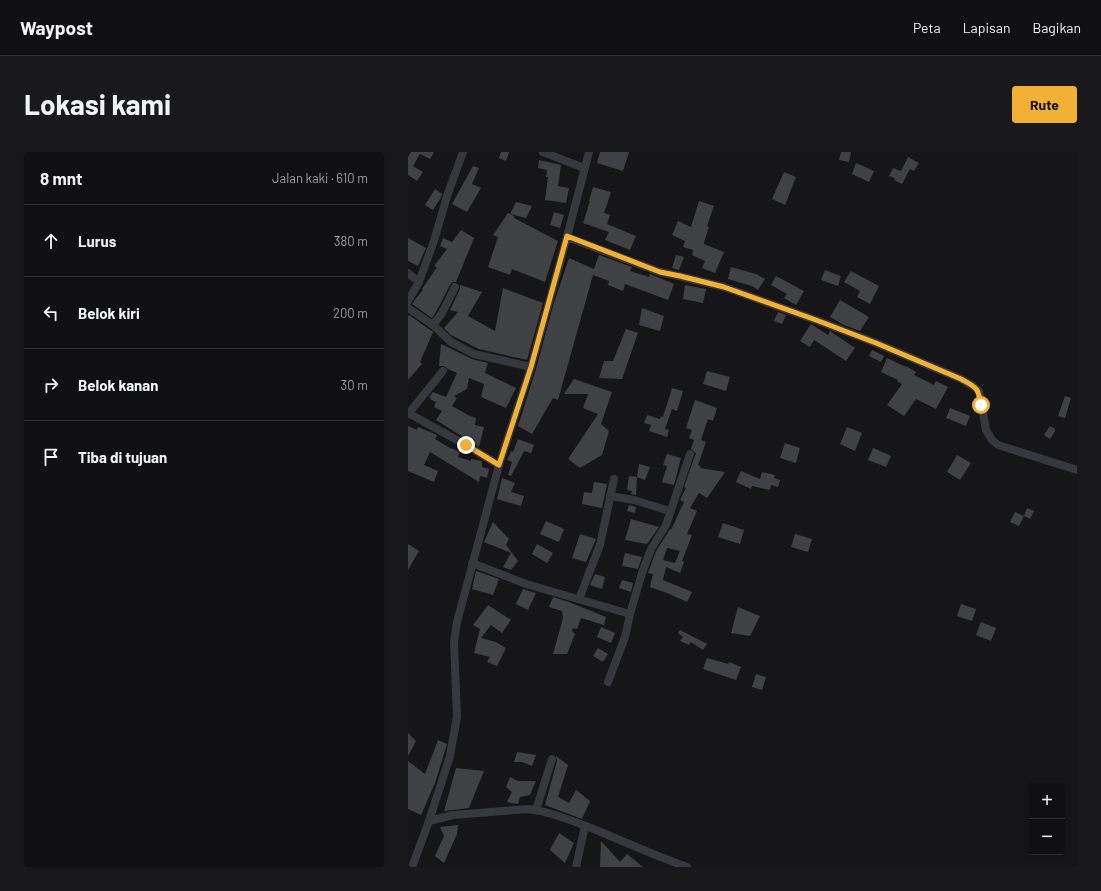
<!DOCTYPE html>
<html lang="id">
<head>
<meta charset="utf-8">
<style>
  body { margin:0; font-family:Barlow,sans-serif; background:#19191b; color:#f1f3f6 }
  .controls { position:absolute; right:12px; bottom:12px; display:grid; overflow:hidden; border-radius:4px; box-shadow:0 2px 6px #0003 }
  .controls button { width:36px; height:36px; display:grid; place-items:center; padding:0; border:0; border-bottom:1px solid #303032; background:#101012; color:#f1f3f6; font:20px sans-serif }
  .stop { position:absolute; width:12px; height:12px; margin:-9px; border:3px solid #f2b134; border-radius:50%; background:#fff }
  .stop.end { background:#f2b134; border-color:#fff; box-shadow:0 1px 4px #0008 }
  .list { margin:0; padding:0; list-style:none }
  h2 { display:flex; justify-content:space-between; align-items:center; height:52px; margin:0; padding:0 16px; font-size:17px }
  h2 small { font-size:13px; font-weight:400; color:#9c9d9f }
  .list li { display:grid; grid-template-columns:26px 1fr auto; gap:12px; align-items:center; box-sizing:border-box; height:72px; padding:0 16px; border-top:1px solid #303032 }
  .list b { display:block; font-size:15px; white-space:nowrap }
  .list em { font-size:13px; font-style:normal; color:#9c9d9f }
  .icon { flex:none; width:22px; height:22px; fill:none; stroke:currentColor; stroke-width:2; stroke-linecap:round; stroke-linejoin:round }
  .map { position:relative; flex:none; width:669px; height:715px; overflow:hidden; border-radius:4px }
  header { display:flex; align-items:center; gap:24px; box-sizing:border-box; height:56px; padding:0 20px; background:#101012; border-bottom:1px solid #303032 }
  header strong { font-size:19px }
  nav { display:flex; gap:22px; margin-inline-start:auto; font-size:14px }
  .intro { display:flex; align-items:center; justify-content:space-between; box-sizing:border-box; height:96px; padding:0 24px }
  h1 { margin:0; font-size:28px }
  .button { padding:10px 18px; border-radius:4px; background:#f2b134; color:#111; font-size:14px; font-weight:700 }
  main { display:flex; gap:24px; padding:0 24px }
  aside { flex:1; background:#101012; border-radius:4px; box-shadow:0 2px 6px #0003 }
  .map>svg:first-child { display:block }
</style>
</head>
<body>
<header>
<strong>Waypost</strong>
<nav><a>Peta</a><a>Lapisan</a><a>Bagikan</a></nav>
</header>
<div class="intro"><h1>Lokasi kami</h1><a class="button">Rute</a></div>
<main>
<aside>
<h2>8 mnt<small>Jalan kaki · 610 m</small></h2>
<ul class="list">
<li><svg class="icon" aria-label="ahead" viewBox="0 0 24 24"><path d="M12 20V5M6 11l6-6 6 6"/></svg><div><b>Lurus</b></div><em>380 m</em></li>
<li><svg class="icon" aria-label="left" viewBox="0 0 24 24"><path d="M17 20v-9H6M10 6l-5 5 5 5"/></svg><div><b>Belok kiri</b></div><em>200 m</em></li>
<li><svg class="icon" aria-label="right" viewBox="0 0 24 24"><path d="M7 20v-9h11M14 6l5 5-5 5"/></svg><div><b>Belok kanan</b></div><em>30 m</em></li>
<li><svg class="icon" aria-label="arrive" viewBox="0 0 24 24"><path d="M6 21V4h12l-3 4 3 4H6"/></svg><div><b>Tiba di tujuan</b></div></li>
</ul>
</aside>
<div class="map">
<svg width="669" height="715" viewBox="0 0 669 715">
  <rect width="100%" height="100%" fill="#161618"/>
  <g fill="#404145" fill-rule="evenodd">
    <path d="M3,0H26L22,7L12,2L5,14L15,20L9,29L0,23V5Z"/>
    <path d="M93,0H101L98,9L91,6Z"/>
    <path d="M192,0H221L215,19L189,11Z"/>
    <path d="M433,0H443L441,10L431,8Z"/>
    <path d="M500,5L511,11L506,19L502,17L494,32L486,28L487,26L481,24L485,16L493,19Z"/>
    <path d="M131,8L153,13L150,34L161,36L158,51L137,48L140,25H138L139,18L130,16Z"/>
    <path d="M448,11L466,19L461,30L444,22Z"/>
    <path d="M65,14L71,16L64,32L73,36L59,60L44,52Z"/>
    <path d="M376,20L388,25L377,53L364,47Z"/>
    <path d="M185,35L203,40L196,61L202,63L199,72L228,84L222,98L197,88L201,80L175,71L182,49H181Z"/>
    <path d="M27,37L34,42L32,47L25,58L17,53Z"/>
    <path d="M291,49L306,54L299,74L301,75L296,90V92L316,100L307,121L294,116L297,109L284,103L285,98L275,95L277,89L264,83L270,69L283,75Z"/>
    <path d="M108,50L124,54L118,66L102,62Z"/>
    <path d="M146,60L156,63L152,76L142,73Z"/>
    <path d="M100,61L106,64V66L150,89L137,130L104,117L102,123L80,115L90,85L85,83Z"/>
    <path d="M53,78L66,86L48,130H44L42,133L29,158L24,166L4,152L9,145L15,138L14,137L29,115L26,114L39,97L32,94L35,86L44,90Z"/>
    <path d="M0,86L18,96L10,114L0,109Z"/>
    <path d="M191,103L224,115L222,119L241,125L242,122L266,132L260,148L217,132L215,139L200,133L201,129L185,123L150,248L145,246L124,282L110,274L128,217L145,154L161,106L186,117Z"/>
    <path d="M268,103L276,105L271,118L264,116Z"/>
    <path d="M323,115L348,122L357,127L350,138L344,134L320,127Z"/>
    <path d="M417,118L433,124L430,134L413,128Z"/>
    <path d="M443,119L471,134L462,152L449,145L452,139L436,130Z"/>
    <path d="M368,124L396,139L388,153L376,146L379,142L363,133Z"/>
    <path d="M52,133L74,140L60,164L87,179L95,136L135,151L119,208L71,197L43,183L36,176L50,160L42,158L52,137Z"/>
    <path d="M277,133L298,137L295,151L275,147Z"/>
    <path d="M432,148L461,165L452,179L436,173L422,165Z"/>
    <path d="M234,156L256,164L252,179L231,173Z"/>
    <path d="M370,160L378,163L374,172L366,169Z"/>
    <path d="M1,163L25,180L12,210L14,212L0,228V165Z"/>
    <path d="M403,172L420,183L422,179L447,196L438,209L406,188L402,195L392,189Z"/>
    <path d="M218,177L230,181L214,227L191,226L196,209H205Z"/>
    <path d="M33,192L64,207L80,211L77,221L108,236L98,256L73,245L76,232L61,226L59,237L46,244L49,246L44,254L62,264L68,266L67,273L76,275L71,295L28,268L34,259L26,255L28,250L22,247L23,246L21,245L25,240L38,245L49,221L40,217L36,214H31Z"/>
    <path d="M464,198L476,204L473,210L461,204Z"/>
    <path d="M479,206L498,215V214L508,220L506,223L526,233L528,229L540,235L528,257L508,247L496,264L479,253L494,232L489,229L490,228L473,220Z"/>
    <path d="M299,219L322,225L318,239L295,232Z"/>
    <path d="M166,227L204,240L193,272L201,279L194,303L172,316L160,307L190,262L175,256L180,242H156Z"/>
    <path d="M264,236L275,239L269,259L264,257L257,277L261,278L259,285L241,279L243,273L236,271L239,263L252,267L253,264L255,265Z"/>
    <path d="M657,244L663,246L657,266L650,264Z"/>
    <path d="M287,248L309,256L305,269L300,267L293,288L298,290L290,313L293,314L292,316L317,320L299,346L291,341L282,356L289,359L279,382L284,383L274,409L276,410L272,421L258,415L255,428L284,440L279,450L259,441L242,435L245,422L240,421L248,399L262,377L263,378L276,350L272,348L278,336L276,335L288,301L283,297L286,288L281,286L284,278L278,276ZM259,396L272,399L267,411L255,408Z"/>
    <path d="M542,256L562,264L558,274L538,266Z"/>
    <path d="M0,274L9,278L10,275L29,283L27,287L42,296L52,299L50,305L63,309V307L74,309V315L81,317L79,326L72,324L71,330L22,300L16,313L30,319L26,330L0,319Z"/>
    <path d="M642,274L647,277V279L642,287L636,283Z"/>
    <path d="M439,275L454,281L447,299L432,292Z"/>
    <path d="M110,287L126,293L123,301L116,299L103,324L100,323L104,310L99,308L103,299L105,300Z"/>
    <path d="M377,291L392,296L388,311L372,306Z"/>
    <path d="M465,296L483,304L478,315L460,308Z"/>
    <path d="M259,302L273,306L266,333L254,330L259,314L255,313Z"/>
    <path d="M549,303L563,311L552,328L539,320Z"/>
    <path d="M231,312L242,315L237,328L229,325Z"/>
    <path d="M333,319L352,327L354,320L367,323L366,326L372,328L370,335L363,333L362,338L344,334L343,337L328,330Z"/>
    <path d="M221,324L229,325L228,343L223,342L224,339L219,338Z"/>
    <path d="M94,326L107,331L103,340L116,344L113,354L89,347Z"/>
    <path d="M186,330L199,332L194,356L174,352L176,340L184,341Z"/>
    <path d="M221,353L228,355L227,361L219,359Z"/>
    <path d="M619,356L626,359L622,367L616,364Z"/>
    <path d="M607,360L616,364L611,374L602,370Z"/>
    <path d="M223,367L251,375L239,392L217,388Z"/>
    <path d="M138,369L156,377L151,390L132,382Z"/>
    <path d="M85,370L101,387L98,393L110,409L103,418L95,415L103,401L76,390Z"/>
    <path d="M315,371L336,378L332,392L310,385Z"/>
    <path d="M172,382L188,387L178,410L164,406Z"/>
    <path d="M387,382L404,387L400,400L383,395Z"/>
    <path d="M0,392L11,399L0,418Z"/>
    <path d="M129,392L145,401L139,411L124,402Z"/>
    <path d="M217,401L234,405L230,417L214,414Z"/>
    <path d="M68,419L91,427L85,443L64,437Z"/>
    <path d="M187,422L197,425L194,437L182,433Z"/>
    <path d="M214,428L225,431L223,440L211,436Z"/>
    <path d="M115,437L128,441L120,458L108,452Z"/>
    <path d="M145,445L161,450L198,465L196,473L173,466L169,477L165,476L164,479L167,482L159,502H145L155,466L154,459L141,455Z"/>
    <path d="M553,452L568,457L564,469L549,464Z"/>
    <path d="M80,453L103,468L94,481L83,473L73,486L88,490L98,496L89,514L79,510L82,505L66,501L72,477L65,473Z"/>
    <path d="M330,455L352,464L342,484L323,481Z"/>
    <path d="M573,470L588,476L583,489L568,483Z"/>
    <path d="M193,475L207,481L203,491L189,485Z"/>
    <path d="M272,478L299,492L295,498L283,490L281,493L272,489L275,485L270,481Z"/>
    <path d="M190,496L200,502L195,510L185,504Z"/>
    <path d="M299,506L320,512L321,510L333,515L328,528L295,517Z"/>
    <path d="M348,522L358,525L354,538L344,535Z"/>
    <path d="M0,581L8,589L0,604Z"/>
    <path d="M30,588L39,592L27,631L13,663L0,657V609L17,622Z"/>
    <path d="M109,600L128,603L124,614L114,610H106Z"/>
    <path d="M148,604L160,613L150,645L161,651L168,638L182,649L174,667L137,653L149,609Z"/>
    <path d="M48,616L76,619L61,656L36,659Z"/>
    <path d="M102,625L110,629H128L122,643L112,645L110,652L99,650L104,640L98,635Z"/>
    <path d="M50,673L49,682L36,711L27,704L36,684L32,675Z"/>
    <path d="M151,681L166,691L157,711L142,698Z"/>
    <path d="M193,689L212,710L219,702L235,715H192Z"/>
  </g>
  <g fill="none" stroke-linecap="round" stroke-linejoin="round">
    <g stroke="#37383d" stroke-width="8">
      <path d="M135,0L176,16"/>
      <path d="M159,85L181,0"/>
      <path d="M0,121L11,130L0,149"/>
      <path d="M11,130L26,89L39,44L55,0"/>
      <path d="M0,156L25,173L43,190L66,202L123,215"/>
      <path d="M25,173L34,161L47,135"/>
      <path d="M0,261L58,293L91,313"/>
      <path d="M0,262L35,219"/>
      <path d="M202,344L226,348L262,359"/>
      <path d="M64,411L118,432L222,462"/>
      <path d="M171,447L192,393L206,327"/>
      <path d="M200,530L217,485L222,462L234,421L243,397L258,373L282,302"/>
      <path d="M128,658L144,607"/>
      <path d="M21,669L45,663L120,657C138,659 154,665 170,671C207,685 242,702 279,715"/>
      <path d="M4,715L21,669L42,604L49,565L46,490L49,470L91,313L123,215L159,85L252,120L271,124L316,135L408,168L468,191L553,227L565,234L571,239L578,278L584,288L590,293L669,318"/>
      <path d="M168,715L177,674"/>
    </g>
  </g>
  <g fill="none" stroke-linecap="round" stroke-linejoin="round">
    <path stroke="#f2b134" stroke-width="5" d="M58,293L91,313L123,215L159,84L252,120L272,124L316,135L408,168L468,191L553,227C569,236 570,235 573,253"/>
  </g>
</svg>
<div class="controls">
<button>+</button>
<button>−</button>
</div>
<div class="stop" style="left:573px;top:253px"></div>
<div class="stop end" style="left:58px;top:293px"></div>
</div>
</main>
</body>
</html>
